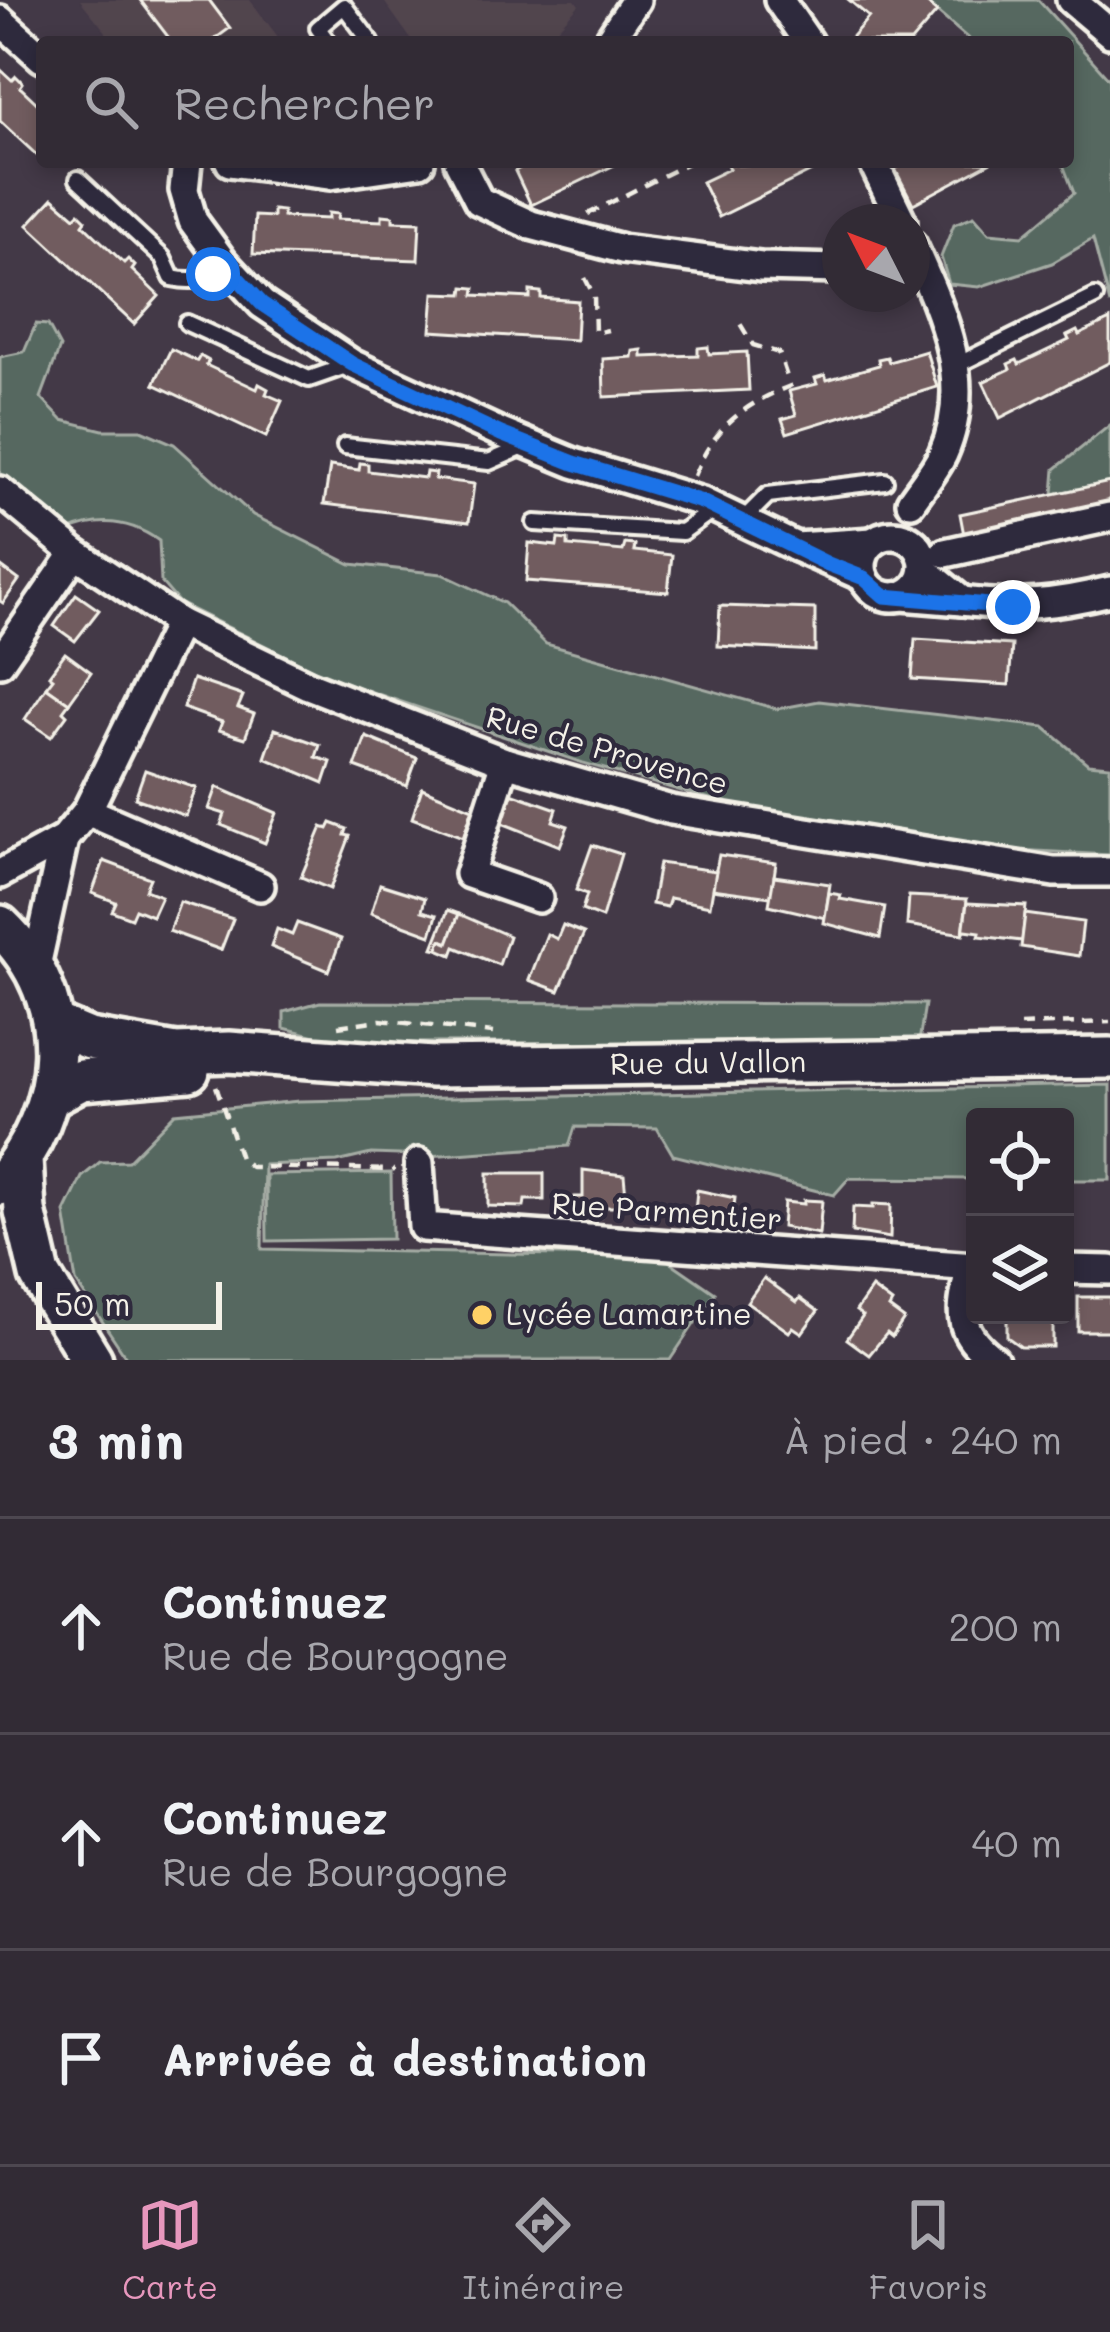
<!DOCTYPE html>
<html lang="fr">
<head>
<meta charset="utf-8">
<style>
  body { margin:0; font-family:Mali,sans-serif; background:#3d3741; color:#f1f3f6 }
  .controls { position:absolute; right:36px; bottom:36px; display:grid; overflow:hidden; border-radius:12px; box-shadow:0 6px 18px #0003 }
  .controls button { width:108px; height:108px; display:grid; place-items:center; padding:0; border:0; border-bottom:3px solid #4d4750; background:#322b35; color:#f1f3f6; font:60px sans-serif }
  .compass { position:absolute; left:822px; top:204px; width:108px; height:108px; border-radius:50%; background:#322b35; box-shadow:0 6px 18px #0003; rotate:312deg }
  .scale { position:absolute; left:36px; bottom:30px; width:186px; box-sizing:border-box; padding-left:12px; border:6px solid #f4f1e8; border-top:0; font-size:33px; line-height:42px; white-space:nowrap; color:#f4f1e8; -webkit-text-stroke:9px #2f2a3d; paint-order:stroke }
  .stop { position:absolute; width:36px; height:36px; margin:-27px; border:9px solid #1a73e8; border-radius:50%; background:#fff }
  .stop.end { background:#1a73e8; border-color:#fff; box-shadow:0 3px 12px #0008 }
  .list { margin:0; padding:0; list-style:none }
  h2 { display:flex; justify-content:space-between; align-items:center; height:156px; margin:0; padding:0 48px; font-size:51px }
  h2 small { font-size:39px; font-weight:400; color:#a8a7ad }
  .list li { display:grid; grid-template-columns:78px 1fr auto; gap:36px; align-items:center; box-sizing:border-box; height:216px; padding:0 48px; border-top:3px solid #4d4750 }
  .list b { display:block; font-size:45px; white-space:nowrap }
  .list p { margin:0; font-size:39px; white-space:nowrap; color:#a8a7ad }
  .list em { font-size:39px; font-style:normal; color:#a8a7ad }
  .icon { flex:none; width:66px; height:66px; fill:none; stroke:currentColor; stroke-width:2; stroke-linecap:round; stroke-linejoin:round }
  .map { position:relative; flex:none; width:1110px; height:1360px; overflow:hidden }
  .search { position:absolute; background:#322b35; box-shadow:0 6px 18px #0003; left:36px; right:36px; top:36px; height:132px; display:flex; align-items:center; gap:30px; box-sizing:border-box; padding:0 42px; border-radius:12px; color:#a8a7ad; font-size:45px }
  .sheet { height:804px; background:#322b35 }
  nav { display:flex; justify-content:space-around; align-items:center; box-sizing:border-box; height:168px; border-top:3px solid #4d4750; background:#322b35; font-size:33px; color:#a8a7ad }
  nav a { display:grid; justify-items:center; gap:6px }
  nav .on { color:#e797bd }
  .map>svg:first-child { display:block }
</style>
</head>
<body>
<div class="map">
<svg width="1110" height="1360" viewBox="0 0 1110 1360">
  <rect width="100%" height="100%" fill="#433947"/>
  <filter id="ink" filterUnits="userSpaceOnUse"><feTurbulence type="fractalNoise" baseFrequency=".00833" numOctaves="2"/><feDisplacementMap in="SourceGraphic" scale="24" xChannelSelector="R" yChannelSelector="G"/><feConvolveMatrix kernelMatrix="1 2 1 2 8 2 1 2 1" color-interpolation-filters="sRGB"/></filter>
  <g filter="url(#ink)">
    <g fill="#51444e">
      <path d="M80,0H250L282,42H107L106,32Z"/>
      <path d="M383,0H575L579,5L545,42H413Z"/>
    </g>
    <g fill="#566861" stroke="#a5aca4" stroke-width="3">
      <path d="M923,0H1038L1110,80V304L1093,239L1052,263L979,287L949,284L941,257L954,224L974,216L989,233L1023,236L1074,193L1062,162H1068V42H972Z"/>
      <path d="M36,324L48,325L60,347L41,398L62,420L103,430H141L174,444L253,515L351,564L442,574L504,603L546,644L777,709L819,701L1044,727L1088,764L1110,766V855L979,848L760,813L583,763L333,679L179,603L161,582L159,541C130,520 100,517 68,531L0,473V357L24,352Z"/>
      <path d="M1110,425V482L1053,494L1055,469Z"/>
      <path d="M320,1002L925,1004L919,1042L343,1043L284,1028V1012Z"/>
      <path d="M1110,1085V1180H1065V1117H975V1179L849,1178L834,1195L673,1155L657,1128L575,1127L569,1146L428,1156L371,1154L337,1162L264,1165L262,1249L663,1257L715,1293L670,1360H128L76,1282L65,1212L82,1177L100,1162L128,1161L175,1113L299,1101Z"/>
      <path d="M391,1173L392,1239L267,1241L266,1175Z"/>
    </g>
    <g fill="#715c5f" stroke="#f4f1e8" stroke-width="3">
      <path d="M140,0H209L230,28L211,42H172Z"/>
      <path d="M849,0H923L937,12L911,42H847L869,17Z"/>
      <path d="M0,69L12,80L16,76L23,83L20,87L42,108V160L0,121Z"/>
      <path d="M621,162L531,205L515,171L531,162Z"/>
      <path d="M726,162L738,165L830,162L719,217L702,182L729,169Z"/>
      <path d="M908,162H991L913,204L895,169Z"/>
      <path d="M53,198L75,217L79,213L86,220L83,224L124,263L128,259L135,266L132,270L159,296L134,324L28,225Z"/>
      <path d="M273,210L283,211V217L328,219V213L338,214L337,219L382,221V215L393,216V221L420,222L418,260L253,254L255,216L273,217Z"/>
      <path d="M464,287L475,288L474,295L530,298V291L541,292V298L578,301L576,340L431,331L434,293L463,294Z"/>
      <path d="M1110,320V362L1000,418L983,382L1010,369L1008,364L1017,360L1019,364L1069,340L1067,336L1077,331L1079,335Z"/>
      <path d="M708,347L709,354L747,352L749,390L604,397L603,359L632,357L633,351L642,350V357L698,355V348Z"/>
      <path d="M171,349L197,361L200,356L209,361L206,365L257,389L259,384L268,389L266,394L282,401L266,437L154,384Z"/>
      <path d="M926,351L937,387L787,433L782,419L796,415L789,391L817,384L815,378L825,375L827,380L879,365L878,359L887,357L889,362Z"/>
      <path d="M360,463L368,464V471L425,478L426,472L436,473L435,479L474,484L469,522L324,504L330,466L359,470Z"/>
      <path d="M1110,482V504L964,535L960,514Z"/>
      <path d="M558,539L568,540V546L623,551L625,544L635,545L634,551L672,555L668,592L526,581L529,543L557,546Z"/>
      <path d="M0,566L19,580L3,603L0,601Z"/>
      <path d="M76,594L99,610L75,641L54,626Z"/>
      <path d="M720,606L815,609V651L718,646Z"/>
      <path d="M915,639L1012,645L1009,685L912,679Z"/>
      <path d="M65,653L91,672L69,703L46,687L53,678L49,675Z"/>
      <path d="M193,679L243,696L238,708L254,714L245,738L219,730L222,722L183,708Z"/>
      <path d="M46,687L69,703L63,711L67,715L51,737L25,719Z"/>
      <path d="M275,729L320,745L316,757L331,762L324,783L265,758Z"/>
      <path d="M366,737L417,758L407,786L355,767Z"/>
      <path d="M145,770L196,788L186,816L135,798Z"/>
      <path d="M217,787L277,813L265,843L221,825L225,814L209,809Z"/>
      <path d="M422,788L473,809L463,837L412,818Z"/>
      <path d="M511,793L557,809L553,821L568,826L560,846L502,823Z"/>
      <path d="M331,823L347,829L345,835L350,836L330,889L301,877L322,827L328,829Z"/>
      <path d="M592,845L621,854L602,918L582,910L587,894L576,890Z"/>
      <path d="M719,855L776,863L771,897L712,889Z"/>
      <path d="M104,861L150,878L145,890L161,896L152,916L135,909L131,918L112,911L116,902L92,893Z"/>
      <path d="M659,863L716,871L710,906L670,898L667,907L652,904Z"/>
      <path d="M774,876L830,884L825,918L769,905Z"/>
      <path d="M380,884L425,898L422,911L437,915L431,935L371,913Z"/>
      <path d="M829,893L841,895L840,899L885,907L880,938L824,923Z"/>
      <path d="M909,896L967,899L963,934L907,925Z"/>
      <path d="M180,902L233,919L221,950L169,931Z"/>
      <path d="M967,903L1026,906L1022,941L979,936L980,932L965,930L963,934Z"/>
      <path d="M448,910L459,914L448,943L441,940L438,949L433,948Z"/>
      <path d="M459,914L509,936L499,965L455,947L452,955L438,949L441,940L448,943Z"/>
      <path d="M1025,914L1083,922L1079,956L1021,947Z"/>
      <path d="M297,923L341,939L329,971L271,947L277,929L292,935Z"/>
      <path d="M563,925L584,933L559,991L529,980L547,934L557,939Z"/>
      <path d="M583,1170L624,1175L627,1207H600V1217H574L575,1197H583Z"/>
      <path d="M488,1173H544V1200H525L524,1207L488,1206Z"/>
      <path d="M697,1190L735,1198L732,1222L694,1223Z"/>
      <path d="M804,1200L822,1201L819,1234L782,1227L784,1202L804,1204Z"/>
      <path d="M873,1204L891,1205L890,1238L852,1232L853,1207L873,1208Z"/>
      <path d="M764,1278L797,1302L800,1298L818,1311L802,1333L793,1327L789,1332L747,1302Z"/>
      <path d="M872,1288L892,1303L889,1308L904,1319L892,1337L887,1333L869,1355L847,1339L863,1316L856,1311Z"/>
      <rect x="1078" y="1297" width="32" height="34"/>
      <path d="M1007,1315H1053V1347H1021L1007,1337Z"/>
    </g>
    <g fill="none" stroke-linecap="round" stroke-linejoin="round">
      <g stroke="#f4f1e8" stroke-width="22">
        <g id="lane">
          <path d="M328,42L318,28L344,6L371,42"/>
          <path d="M78,179L163,258L172,278C195,283 208,280 223,262"/>
          <path d="M187,323L309,379L352,364"/>
          <path d="M955,366L1095,297"/>
          <path d="M345,446L489,462L528,445"/>
          <path d="M535,523L682,532L714,509"/>
          <path d="M740,523L768,495L885,481"/>
        </g>
      </g>
      <g stroke="#f4f1e8" stroke-width="36">
        <g id="street">
          <path d="M779,0L808,42"/>
          <path d="M1071,0L1110,33"/>
          <path d="M0,20L42,58"/>
          <path d="M608,42L636,0"/>
          <path d="M187,162L184,190L193,221L223,262L262,304L352,364L501,433L574,463L702,502L796,547"/>
          <path d="M230,162L330,175L420,162"/>
          <path d="M459,162L479,201L531,225L622,249L761,267L840,269"/>
          <path d="M873,162L902,222"/>
          <path d="M0,491L75,553L179,623L308,685L505,762L671,810L1054,872H1110"/>
          <path d="M911,502C921,487 935,471 943,454C975,382 942,312 912,245"/>
          <circle cx="893" cy="566" r="31"/>
          <path d="M945,553L1110,517"/>
          <path d="M864,577L796,547L873,542"/>
          <path d="M902,596L962,601L924,570"/>
          <path d="M962,601C1017,608 1056,604 1110,591"/>
          <path d="M0,662L75,553"/>
          <path d="M505,762L469,874L538,898"/>
          <path d="M87,811L260,886"/>
          <path d="M64,839L87,811L179,623"/>
          <path d="M0,874L64,839L35,971"/>
          <path d="M419,1163L423,1227L975,1267"/>
          <path d="M970,1267C962,1313 953,1328 994,1360"/>
          <path d="M1065,1269L1110,1270"/>
        </g>
      </g>
      <g stroke="#f4f1e8" stroke-width="48">
        <g id="secondary">
          <path d="M0,926C78,1000 68,1109 0,1185"/>
          <path id="s1" d="M53,1024L89,1039L176,1054L229,1052L432,1067L1110,1058"/>
          <path d="M51,1096L81,1080L189,1071"/>
          <path d="M22,1160L25,1211L40,1275L92,1360"/>
        </g>
      </g>
      <g stroke="#f4f1e8" stroke-width="4.5" stroke-dasharray="12 9" stroke-linecap="butt">
        <path d="M588,214L690,162"/>
        <path d="M585,278L594,296L595,333L608,330"/>
        <path d="M694,476C714,427 743,405 790,386L779,353L753,345L739,322"/>
        <path d="M1020,1025L1110,1022"/>
        <path d="M338,1026L380,1020L493,1033"/>
        <path d="M216,1086L240,1158L251,1167L395,1170"/>
      </g>
      <use href="#lane" stroke="#2f2a3d" stroke-width="14"/>
      <use href="#street" stroke="#2f2a3d" stroke-width="27"/>
      <use href="#secondary" stroke="#2f2a3d" stroke-width="39"/>
    </g>
  </g>
  <g fill="none" stroke-linecap="round" stroke-linejoin="round" filter="url(#ink)">
    <path stroke="#1a73e8" stroke-width="15" d="M213,274L223,262L262,304L352,364L501,434L574,463L702,502L828,564L864,578L884,596L1013,607"/>
  </g>
  <circle fill="#ffd166" stroke="#2f2a3d" stroke-width="4.5" cx="482" cy="1315" r="12"/>
  <g text-anchor="middle" stroke-width="9" stroke-linejoin="round" paint-order="stroke">
    <g font-size="30" fill="#f4f1e8" stroke="#2f2a3d">
      <text transform="translate(607 751) rotate(16)" y="10">Rue de Provence</text>
      <text dy="10" stroke="none"><textPath href="#s1" startOffset="660">Rue du Vallon</textPath></text>
      <text transform="translate(667 1212) rotate(4)" y="10">Rue Parmentier</text>
    </g>
    <g font-size="30" fill="#f4f1e8" stroke="#2f2a3d" text-anchor="start">
      <text x="506" y="1325">Lycée Lamartine</text>
    </g>
  </g>
</svg>
<div class="controls">
<button><svg class="icon" aria-label="locate" viewBox="0 0 24 24"><circle cx="12" cy="12" r="6"/><path d="M12 2v4M12 18v4M2 12h4M18 12h4"/></svg></button>
<button><svg class="icon" aria-label="layers" viewBox="0 0 24 24"><path d="M12 4l9 5-9 5-9-5zM3 14l9 5 9-5"/></svg></button>
</div>
<svg class="compass" viewBox="-18 -18 36 36"><path d="M0-13l5 13h-10z" fill="#e53935"/><path d="M0 13l5-13h-10z" fill="#a8a7ad"/></svg>
<div class="scale">50 m</div>
<div class="stop" style="left:213px;top:274px"></div>
<div class="stop end" style="left:1013px;top:607px"></div>
<div class="search"><svg class="icon" aria-label="search" viewBox="0 0 24 24"><circle cx="10" cy="10" r="6"/><path d="M15 15l6 6"/></svg>Rechercher</div>
</div>
<section class="sheet">
<h2>3 min<small>À pied · 240 m</small></h2>
<ul class="list">
<li><svg class="icon" aria-label="ahead" viewBox="0 0 24 24"><path d="M12 20V5M6 11l6-6 6 6"/></svg><div><b>Continuez</b><p>Rue de Bourgogne</p></div><em>200 m</em></li>
<li><svg class="icon" aria-label="ahead" viewBox="0 0 24 24"><path d="M12 20V5M6 11l6-6 6 6"/></svg><div><b>Continuez</b><p>Rue de Bourgogne</p></div><em>40 m</em></li>
<li><svg class="icon" aria-label="arrive" viewBox="0 0 24 24"><path d="M6 21V4h12l-3 4 3 4H6"/></svg><div><b>Arrivée à destination</b></div></li>
</ul>
</section>
<nav>
<a class="on"><svg class="icon" aria-label="map" viewBox="0 0 24 24"><path d="M3 6l6-2 6 2 6-2v14l-6 2-6-2-6 2zM9 4v14M15 6v14"/></svg>Carte</a>
<a><svg class="icon" aria-label="directions" viewBox="0 0 24 24"><path d="M12 3l9 9-9 9-9-9zM9 14v-3h6M13 9l2 2-2 2"/></svg>Itinéraire</a>
<a><svg class="icon" aria-label="saved" viewBox="0 0 24 24"><path d="M7 4h10v16l-5-4-5 4z"/></svg>Favoris</a>
</nav>
</body>
</html>
